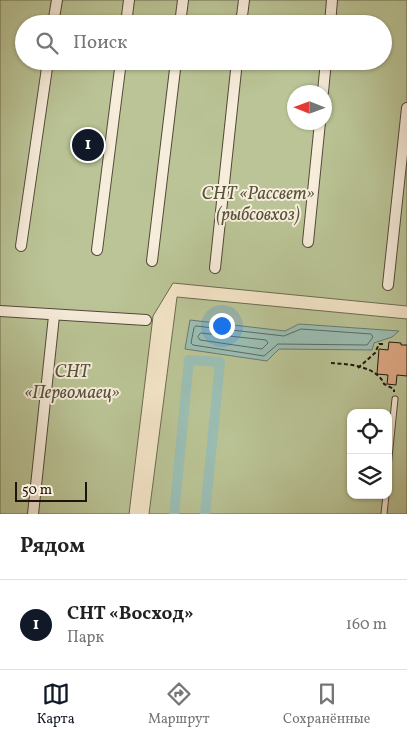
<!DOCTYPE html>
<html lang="ru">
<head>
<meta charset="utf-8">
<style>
  body { margin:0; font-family:Vollkorn,serif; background:#f2f2f2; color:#222 }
  .controls { position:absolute; right:15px; bottom:15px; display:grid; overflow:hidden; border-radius:10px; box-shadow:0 1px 4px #0004 }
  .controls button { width:45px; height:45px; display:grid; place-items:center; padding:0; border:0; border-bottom:1px solid #e0e0e0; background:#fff; color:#222; font:25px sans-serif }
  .compass { position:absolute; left:287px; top:85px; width:45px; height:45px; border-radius:50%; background:#fff; box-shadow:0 1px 4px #0004; rotate:271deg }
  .scale { position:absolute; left:15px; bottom:12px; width:72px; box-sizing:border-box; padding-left:5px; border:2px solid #1e140c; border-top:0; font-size:14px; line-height:18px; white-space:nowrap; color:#1e140c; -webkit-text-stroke:4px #f7eddb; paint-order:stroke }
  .you { position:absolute; left:221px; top:325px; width:18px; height:18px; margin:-12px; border:4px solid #fff; border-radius:50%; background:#1a73e8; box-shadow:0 0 0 8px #1a73e833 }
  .badge { display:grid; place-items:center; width:32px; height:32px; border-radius:50%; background:#111827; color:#fff; font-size:16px; font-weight:700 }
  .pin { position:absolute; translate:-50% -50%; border:2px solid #fff; box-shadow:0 1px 5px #0006 }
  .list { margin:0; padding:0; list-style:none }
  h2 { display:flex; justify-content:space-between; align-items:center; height:65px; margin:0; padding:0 20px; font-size:21px }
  h2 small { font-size:16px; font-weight:400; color:#767676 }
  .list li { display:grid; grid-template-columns:32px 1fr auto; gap:15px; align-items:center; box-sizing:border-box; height:90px; padding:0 20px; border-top:1px solid #e0e0e0 }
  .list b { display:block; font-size:19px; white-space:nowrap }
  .list p { margin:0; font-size:16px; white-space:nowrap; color:#767676 }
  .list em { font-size:16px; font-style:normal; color:#767676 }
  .icon { flex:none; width:28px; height:28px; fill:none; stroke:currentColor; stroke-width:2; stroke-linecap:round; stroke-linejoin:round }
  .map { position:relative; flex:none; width:407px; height:514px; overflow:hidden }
  .search { position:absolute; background:#fff; box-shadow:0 1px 4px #0004; left:15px; right:15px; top:15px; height:55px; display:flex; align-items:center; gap:12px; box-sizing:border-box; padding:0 18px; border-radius:28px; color:#767676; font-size:19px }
  .sheet { height:155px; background:#fff }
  nav { display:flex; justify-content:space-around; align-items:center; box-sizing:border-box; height:70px; border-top:1px solid #e0e0e0; background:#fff; font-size:14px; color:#767676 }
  nav a { display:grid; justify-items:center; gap:2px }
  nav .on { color:#111827 }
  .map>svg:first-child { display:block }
</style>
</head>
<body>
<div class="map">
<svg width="407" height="514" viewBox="0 0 407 514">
  <rect width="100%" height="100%" fill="#f3e4c7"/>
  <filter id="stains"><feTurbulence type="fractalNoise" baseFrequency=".004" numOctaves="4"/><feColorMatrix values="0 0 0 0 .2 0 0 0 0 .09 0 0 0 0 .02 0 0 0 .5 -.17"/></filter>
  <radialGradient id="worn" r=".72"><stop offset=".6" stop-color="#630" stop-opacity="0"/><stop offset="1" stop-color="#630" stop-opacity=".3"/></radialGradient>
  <g fill="#bac496" stroke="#6c6c51" fill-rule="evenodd">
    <path d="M0,0H407V306L173,283L153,316L129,514H0ZM24,24H383V61H24ZM294,92H324V122H294Z"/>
    <path d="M177,297L407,319V514H149ZM351,413H388V495H351Z"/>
  </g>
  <path fill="#9bbfb5" stroke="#697b71" d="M190,320L285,331L299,324L399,331L392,337L374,343L372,350L279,349L267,361L185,349Z"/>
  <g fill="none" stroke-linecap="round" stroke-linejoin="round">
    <g stroke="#5c6a60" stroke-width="1">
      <path d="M196,326L284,336L301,329L371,334L373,337L367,345L278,344L264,356L193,345L191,343L194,328Z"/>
      <path d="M201,333L266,340L268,343L262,349L200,340L198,337Z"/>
    </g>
    <path stroke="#9bbfb5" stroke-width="10" d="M174,514L189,360L220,362L205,514"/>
  </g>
  <path fill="#dfa985" stroke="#1e140c" d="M389,342L401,343V345H407V376L397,375L396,385L387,384L388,375L377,374L379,349L388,350Z"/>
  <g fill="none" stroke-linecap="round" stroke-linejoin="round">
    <g stroke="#53483b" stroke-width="7">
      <g id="lane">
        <path d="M388,467L395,399"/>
        <path d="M384,514L386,495"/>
      </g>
    </g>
    <g stroke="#53483b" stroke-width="12">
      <g id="street">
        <path d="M53,24L57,0"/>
        <path d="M126,24L129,0"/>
        <path d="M180,24L183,0"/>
        <path d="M241,24L244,0"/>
        <path d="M330,24L332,0"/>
        <path d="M323,92L326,61"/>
        <path d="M308,242L320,122"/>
        <path d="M21,246L48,61"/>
        <path d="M97,250L121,61"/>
        <path d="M152,261L176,61"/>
        <path d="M215,268L237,61"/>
        <path d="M388,285L407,108"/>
        <path d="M0,311L146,320"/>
        <path d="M33,514L54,316"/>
      </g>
    </g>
    <g stroke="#1e140c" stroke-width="2" stroke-dasharray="4 2.5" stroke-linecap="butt">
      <path d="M331,363C348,364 377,366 384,384L394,389V392"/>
      <path d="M358,368L375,353L379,344H383"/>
    </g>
    <use href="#lane" stroke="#f7eddb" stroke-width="5"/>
    <use href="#street" stroke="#f7eddb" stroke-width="10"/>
  </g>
  <g text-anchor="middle" stroke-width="4" stroke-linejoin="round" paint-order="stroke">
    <g font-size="18" font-style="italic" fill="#55523c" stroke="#f7eddb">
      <text x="258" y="199">СНТ «Рассвет»<tspan x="258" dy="21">(рыбсовхоз)</tspan></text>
      <text x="72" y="377">СНТ<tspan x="72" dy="21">«Первомаец»</tspan></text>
    </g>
  </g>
  <rect width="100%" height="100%" filter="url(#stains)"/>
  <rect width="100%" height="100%" fill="url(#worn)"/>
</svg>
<div class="controls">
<button><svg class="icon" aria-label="locate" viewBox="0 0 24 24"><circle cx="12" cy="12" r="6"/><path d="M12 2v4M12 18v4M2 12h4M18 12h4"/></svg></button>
<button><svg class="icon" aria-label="layers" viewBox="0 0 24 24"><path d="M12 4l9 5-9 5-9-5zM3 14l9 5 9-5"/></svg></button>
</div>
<svg class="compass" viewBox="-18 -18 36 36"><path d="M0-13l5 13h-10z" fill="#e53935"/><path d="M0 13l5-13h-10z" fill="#767676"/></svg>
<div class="scale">50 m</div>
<div class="you"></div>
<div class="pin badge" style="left:88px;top:145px">1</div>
<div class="search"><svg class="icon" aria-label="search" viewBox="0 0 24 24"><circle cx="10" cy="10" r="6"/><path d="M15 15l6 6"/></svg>Поиск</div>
</div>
<section class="sheet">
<h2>Рядом<small></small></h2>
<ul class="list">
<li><span class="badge">1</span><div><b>СНТ «Восход»</b><p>Парк</p></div><em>160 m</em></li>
</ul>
</section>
<nav>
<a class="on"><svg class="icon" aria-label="map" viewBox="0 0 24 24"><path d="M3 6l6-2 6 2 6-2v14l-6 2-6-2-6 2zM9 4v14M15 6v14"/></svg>Карта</a>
<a><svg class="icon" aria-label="directions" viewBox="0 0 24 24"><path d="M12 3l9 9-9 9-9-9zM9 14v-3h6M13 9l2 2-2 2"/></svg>Маршрут</a>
<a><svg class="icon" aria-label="saved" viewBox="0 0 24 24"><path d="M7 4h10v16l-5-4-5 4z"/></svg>Сохранённые</a>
</nav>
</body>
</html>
